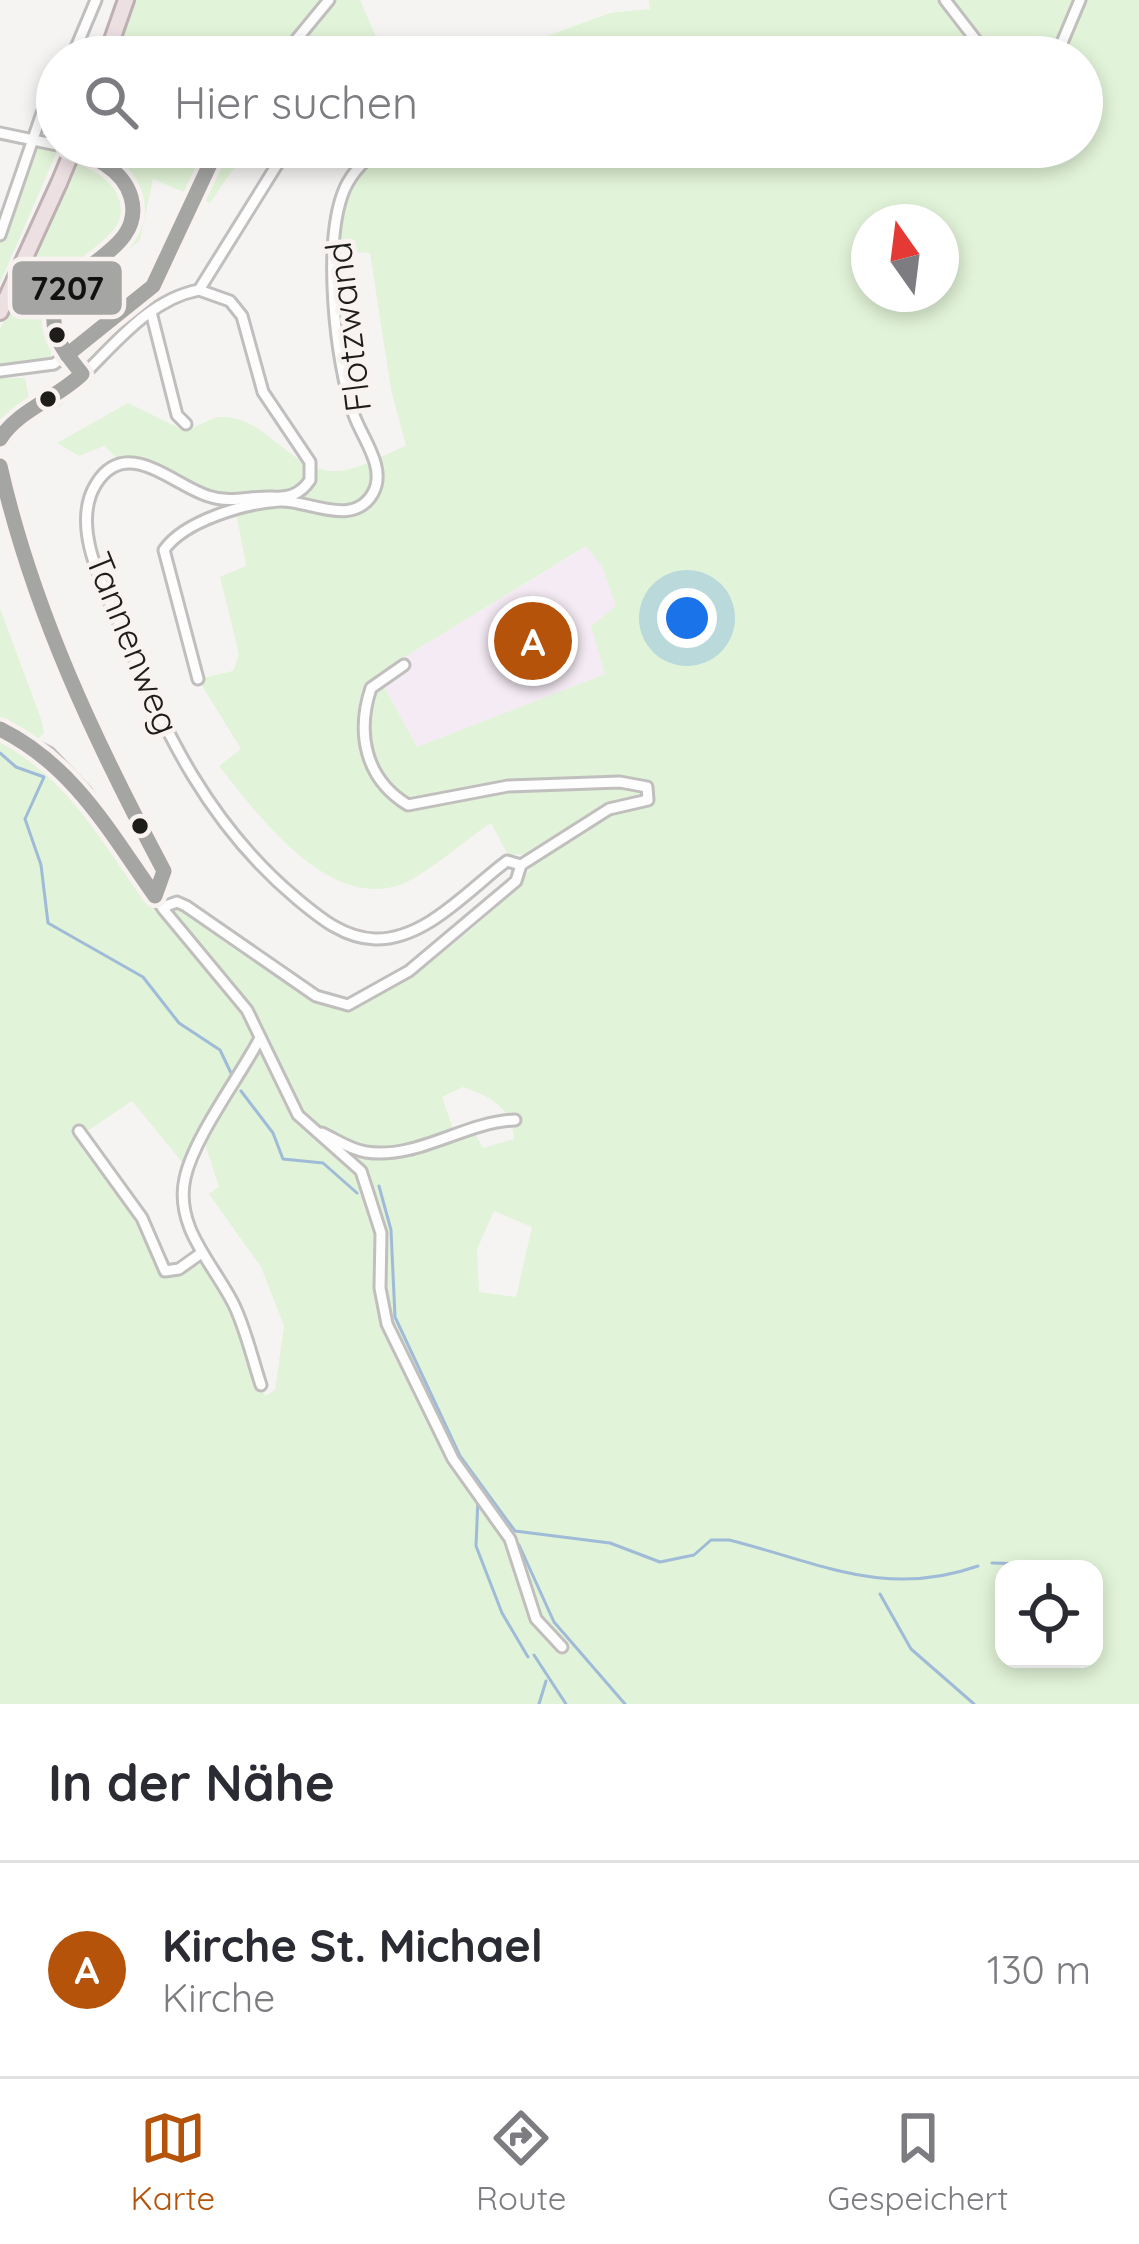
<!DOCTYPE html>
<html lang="de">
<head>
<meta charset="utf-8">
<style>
  body { margin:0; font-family:Quicksand,sans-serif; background:#f7f7f7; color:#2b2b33 }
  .controls { position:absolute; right:36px; bottom:36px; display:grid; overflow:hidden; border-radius:24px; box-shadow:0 6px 18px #0003 }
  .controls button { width:108px; height:108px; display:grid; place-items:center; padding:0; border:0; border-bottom:3px solid #e1e1e2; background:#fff; color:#2b2b33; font:60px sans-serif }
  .compass { position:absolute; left:851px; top:204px; width:108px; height:108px; border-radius:50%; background:#fff; box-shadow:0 6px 18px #0003; rotate:346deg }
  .you { position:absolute; left:687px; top:618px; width:42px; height:42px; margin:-30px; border:9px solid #fff; border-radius:50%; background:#1a73e8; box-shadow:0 0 0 18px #1a73e833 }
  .badge { display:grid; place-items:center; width:78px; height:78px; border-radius:50%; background:#b45309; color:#fff; font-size:39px; font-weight:700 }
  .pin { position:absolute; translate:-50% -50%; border:6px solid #fff; box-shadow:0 3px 12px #0006 }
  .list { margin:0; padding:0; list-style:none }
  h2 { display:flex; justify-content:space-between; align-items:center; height:156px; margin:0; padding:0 48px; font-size:51px }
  h2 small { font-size:39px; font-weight:400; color:#7c7c81 }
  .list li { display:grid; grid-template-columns:78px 1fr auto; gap:36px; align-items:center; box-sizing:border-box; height:216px; padding:0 48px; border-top:3px solid #e1e1e2 }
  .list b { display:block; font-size:45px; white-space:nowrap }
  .list p { margin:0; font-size:39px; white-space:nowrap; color:#7c7c81 }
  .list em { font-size:39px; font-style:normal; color:#7c7c81 }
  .icon { flex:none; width:66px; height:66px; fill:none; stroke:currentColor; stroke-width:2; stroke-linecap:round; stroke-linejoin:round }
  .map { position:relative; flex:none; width:1139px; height:1704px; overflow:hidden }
  .search { position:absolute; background:#fff; box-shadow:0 6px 18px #0003; left:36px; right:36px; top:36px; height:132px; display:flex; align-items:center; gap:30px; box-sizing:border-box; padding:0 42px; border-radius:66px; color:#7c7c81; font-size:45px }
  .sheet { height:372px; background:#fff }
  nav { display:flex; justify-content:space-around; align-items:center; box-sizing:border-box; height:168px; border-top:3px solid #e1e1e2; background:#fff; font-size:33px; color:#7c7c81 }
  nav a { display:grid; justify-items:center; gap:6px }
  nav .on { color:#b45309 }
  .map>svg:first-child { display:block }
</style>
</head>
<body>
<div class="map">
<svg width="1139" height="1704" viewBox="0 0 1139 1704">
  <rect width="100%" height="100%" fill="#f6f4f2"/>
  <path fill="#f5ebf4" d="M587,546L602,565L617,607L606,674L417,747L377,674Z"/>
  <g fill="#e1f3d8" fill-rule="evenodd">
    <path d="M136,0H322L283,45L288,49L329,0H360L383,53L116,57Z"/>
    <path d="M649,0H1139V1704H0V608L41,719L44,733L34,743L84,797L159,912L177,906L324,1005C366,1025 514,902 533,864L527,854L508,855L491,823C466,839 423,878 397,886C325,907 257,814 219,766L241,749L198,679L233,671L239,654L220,577L246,566L236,511L226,500L206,496L149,464H123L104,446L79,456L57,443L128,403L185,431C195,428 210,418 220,417C267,415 289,472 336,471C358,471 385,454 406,446L391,390L370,253L333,251L347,184L380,147H1082V57H490L610,13L650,9ZM869,222H941V294H869ZM586,546L602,566L616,606L591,626L605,674L417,747L377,674ZM463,1087C491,1097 512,1107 514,1139L483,1148L471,1127L454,1132L442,1097ZM132,1101L186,1167L204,1141L219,1187L209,1194L261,1267L284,1326L275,1390L265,1396L234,1310L205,1263L166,1275L157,1271L141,1223L80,1136ZM494,1211L532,1227L516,1297L479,1292L477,1249ZM1004,1569H1094V1659H1004Z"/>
    <path d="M57,89L59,147L0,283V235Z"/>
    <path d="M83,147H248L210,203L153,179L140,240L63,302L90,269L110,257L106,247C34,286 52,293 51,361L0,368V329Z"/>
    <path d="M0,378H25L31,409L0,439Z"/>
  </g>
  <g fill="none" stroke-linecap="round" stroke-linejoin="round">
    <g stroke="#9fbbd8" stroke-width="3">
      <path d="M0,753L16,767L44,777L25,819L41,865L48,923L143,977L179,1023L220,1050L231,1073"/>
      <path d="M241,1091L273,1133L283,1159L323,1163L357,1193"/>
      <path d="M379,1186L391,1230L395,1317L460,1456L515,1531L610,1543L660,1562L694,1555L711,1540H729C818,1562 885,1599 978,1566"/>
      <path d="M478,1498L476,1546L502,1613L528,1657"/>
      <path d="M519,1545L554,1622L625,1704"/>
      <path d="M992,1563L1093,1566"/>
      <path d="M880,1594L911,1649L974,1704"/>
      <path d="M534,1655L566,1704"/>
      <path d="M539,1704L546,1681"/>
    </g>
    <g stroke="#c1bfbe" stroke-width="15">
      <g id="minor">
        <path d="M945,0L989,57"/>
        <path d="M72,57L96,0"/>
        <path d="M282,57L329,0"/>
        <path d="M1056,57L1080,0"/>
        <path d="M0,133L57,145"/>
        <path d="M70,148L114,167L131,196C136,280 0,273 82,374"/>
        <path d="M0,235L42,113L57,89"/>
        <path d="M199,290L288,147"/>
        <path d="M151,312L177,415L186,424"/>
        <path d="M0,371L54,364L139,300L162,269L218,147"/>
        <path d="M0,439C13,410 37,414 59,397C103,362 140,301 199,290L230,301L242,316L263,392L310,462V480C300,495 288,498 272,497C250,496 231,504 208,496C173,485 126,435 96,484C69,527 106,592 123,632C165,734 210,826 296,898C319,917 343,938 375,939C426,940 469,889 507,861L521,865"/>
        <path d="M0,466C29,612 94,741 164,871L155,896"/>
        <path d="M198,679L164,550C184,521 245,503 280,501C306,499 353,529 373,493C387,468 362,438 354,415C335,363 322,240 345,188C353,171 366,159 380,147"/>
        <path d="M0,729L49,753L86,792L164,910L247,1010L298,1115L361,1171L381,1233L380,1288L387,1324L453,1459L510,1539L536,1619L562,1647"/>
        <path d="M163,907L177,902L186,906L316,996L348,1005L409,971L516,881L521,865L609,809L648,800L647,787L620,782L508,786L408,805C365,779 356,733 371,688L404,665"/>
        <path d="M260,1038C239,1078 194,1137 185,1178C174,1228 214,1264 234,1305C246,1330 252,1358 261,1385"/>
        <path d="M79,1131L142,1218L165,1271L179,1269L200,1254"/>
        <path d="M322,1133C337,1140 349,1149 366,1152C417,1160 464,1122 515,1120"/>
      </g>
    </g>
    <g stroke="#beafb2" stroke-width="20">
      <g id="highway">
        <path d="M106,57L126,0"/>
        <path d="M0,312L59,183"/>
      </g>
    </g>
    <use href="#minor" stroke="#fefdfd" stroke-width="9"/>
    <use href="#highway" stroke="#ede0e3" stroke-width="14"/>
    <g stroke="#beafb2" stroke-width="20" stroke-linecap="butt">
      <path id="highway-bridge" d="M59,183L74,147"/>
    </g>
    <use href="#highway-bridge" stroke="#ede0e3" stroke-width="14"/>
    <g stroke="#f8f3f0" stroke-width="24">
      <g id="bus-1">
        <path d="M67,355L153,286L218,147"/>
        <path d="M0,439C18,410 56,399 82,374C69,357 52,339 54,316C59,264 147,254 131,197C123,169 93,156 67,147"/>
        <path d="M0,466C33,611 95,741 164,871L155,896C109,831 74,766 0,729"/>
      </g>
    </g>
    <use href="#bus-1" stroke="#a5a5a4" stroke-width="15"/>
  </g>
  <g fill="#1f1d1c" stroke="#f8f3f0" stroke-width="4.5">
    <circle cx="57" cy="335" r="10"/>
    <circle cx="48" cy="399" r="10"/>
    <circle cx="140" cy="826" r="10"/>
  </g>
  <g text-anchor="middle" stroke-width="10" stroke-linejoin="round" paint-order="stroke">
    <g font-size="36" fill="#1f1d1c" stroke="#f8f3f0">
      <text transform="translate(348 327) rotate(-97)" y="13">Flotzwand</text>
      <text transform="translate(133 643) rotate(68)" y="13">Tannenweg</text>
    </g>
  </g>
  <rect stroke="#f8f3f0" stroke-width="4.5" x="10" y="259" width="114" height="58" rx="12" fill="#a5a5a4"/>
  <g font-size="33" text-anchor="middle" font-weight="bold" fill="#111">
    <text x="67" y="300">7207</text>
  </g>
</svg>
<div class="controls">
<button><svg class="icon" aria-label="locate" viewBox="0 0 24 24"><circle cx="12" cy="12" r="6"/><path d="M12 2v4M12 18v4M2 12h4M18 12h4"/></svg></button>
</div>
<svg class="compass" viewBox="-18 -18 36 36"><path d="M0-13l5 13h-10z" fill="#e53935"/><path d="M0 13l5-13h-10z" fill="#7c7c81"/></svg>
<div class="you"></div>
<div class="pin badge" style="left:533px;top:641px">A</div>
<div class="search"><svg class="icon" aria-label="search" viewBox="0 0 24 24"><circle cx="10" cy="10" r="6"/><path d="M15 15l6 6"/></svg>Hier suchen</div>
</div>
<section class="sheet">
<h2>In der Nähe<small></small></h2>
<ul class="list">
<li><span class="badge">A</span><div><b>Kirche St. Michael</b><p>Kirche</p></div><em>130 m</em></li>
</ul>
</section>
<nav>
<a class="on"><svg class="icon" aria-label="map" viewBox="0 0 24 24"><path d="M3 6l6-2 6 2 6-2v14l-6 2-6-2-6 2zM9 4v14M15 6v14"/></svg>Karte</a>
<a><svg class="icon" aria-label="directions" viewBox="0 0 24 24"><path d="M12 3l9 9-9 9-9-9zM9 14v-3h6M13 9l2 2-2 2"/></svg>Route</a>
<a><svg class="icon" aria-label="saved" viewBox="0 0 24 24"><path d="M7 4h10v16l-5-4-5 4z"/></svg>Gespeichert</a>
</nav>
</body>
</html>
